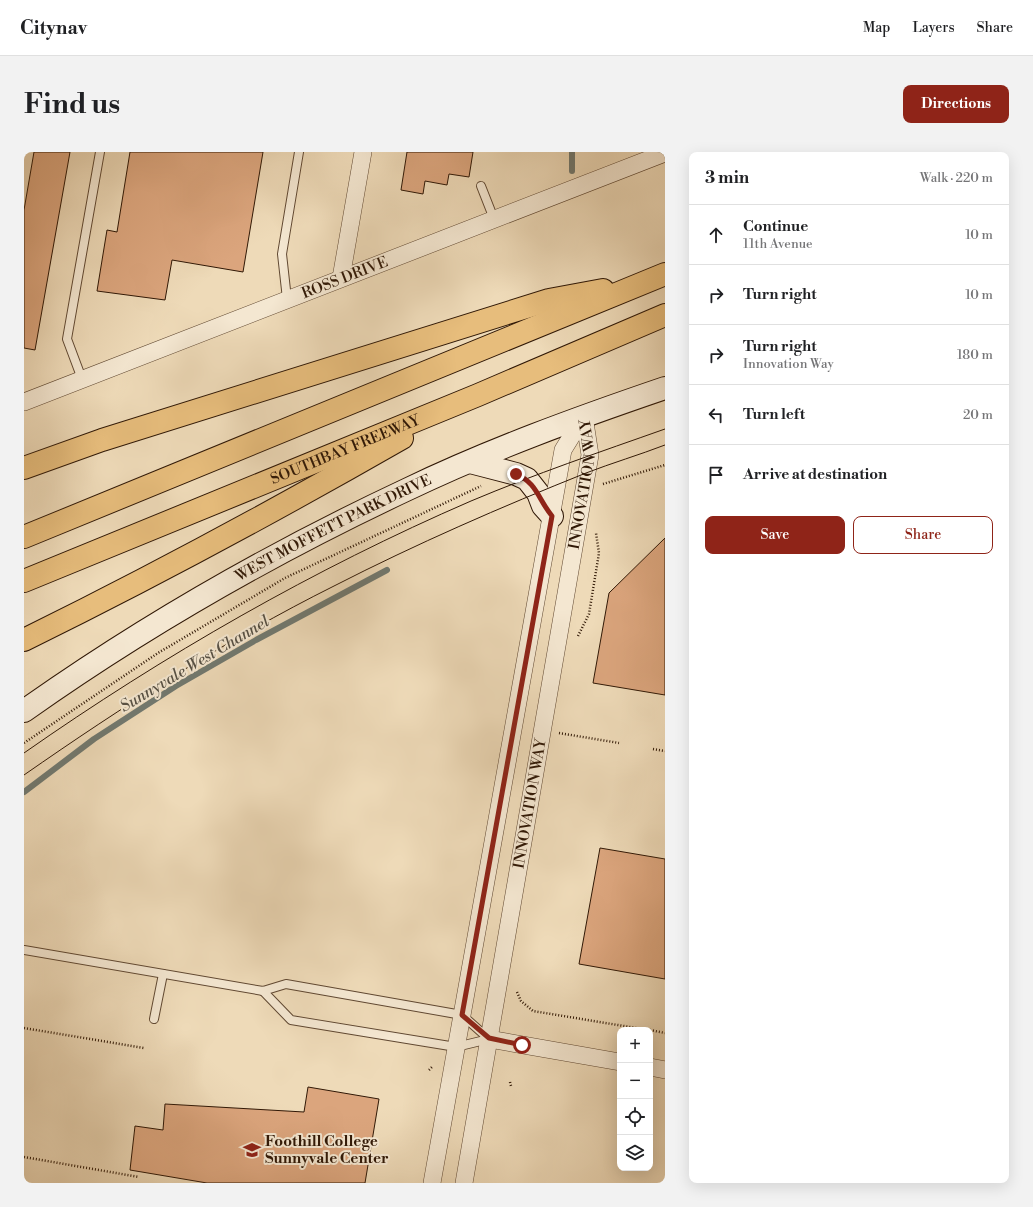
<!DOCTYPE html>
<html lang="en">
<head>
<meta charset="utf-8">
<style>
  body { margin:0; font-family:"Libre Bodoni",serif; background:#f2f2f2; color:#202124 }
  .controls { position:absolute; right:12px; bottom:12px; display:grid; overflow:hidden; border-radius:8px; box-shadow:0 4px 16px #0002 }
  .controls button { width:36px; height:36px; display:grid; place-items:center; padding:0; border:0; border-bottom:1px solid #e0e0e0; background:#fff; color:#202124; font:20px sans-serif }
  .stop { position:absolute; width:12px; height:12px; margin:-9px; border:3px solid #8f2418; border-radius:50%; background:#fff }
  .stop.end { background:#8f2418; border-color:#fff; box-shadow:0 1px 4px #0008 }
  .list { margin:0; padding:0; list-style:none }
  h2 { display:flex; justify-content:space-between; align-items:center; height:52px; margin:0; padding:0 16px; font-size:17px }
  h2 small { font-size:13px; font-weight:400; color:#757577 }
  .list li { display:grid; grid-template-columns:26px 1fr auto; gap:12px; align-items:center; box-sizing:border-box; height:60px; padding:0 16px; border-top:1px solid #e0e0e0 }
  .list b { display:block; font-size:15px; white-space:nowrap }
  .list p { margin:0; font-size:13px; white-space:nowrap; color:#757577 }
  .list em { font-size:13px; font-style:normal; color:#757577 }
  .actions { display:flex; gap:8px; padding:12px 16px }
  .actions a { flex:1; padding:9px 0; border:1px solid #8f2418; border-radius:8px; text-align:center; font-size:14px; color:#8f2418 }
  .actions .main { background:#8f2418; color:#fff }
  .icon { flex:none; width:22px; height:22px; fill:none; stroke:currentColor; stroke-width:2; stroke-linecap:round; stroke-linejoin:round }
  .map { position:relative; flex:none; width:641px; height:1031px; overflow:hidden; border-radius:8px }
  header { display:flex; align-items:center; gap:24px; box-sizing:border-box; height:56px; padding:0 20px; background:#fff; border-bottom:1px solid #e0e0e0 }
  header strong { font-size:19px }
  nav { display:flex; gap:22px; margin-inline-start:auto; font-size:14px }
  .intro { display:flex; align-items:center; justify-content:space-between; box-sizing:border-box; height:96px; padding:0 24px }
  h1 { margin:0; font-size:28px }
  .button { padding:10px 18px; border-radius:8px; background:#8f2418; color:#fff; font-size:14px; font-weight:700 }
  main { display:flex; gap:24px; padding:0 24px }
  aside { flex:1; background:#fff; border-radius:8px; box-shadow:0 4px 16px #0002 }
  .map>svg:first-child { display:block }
</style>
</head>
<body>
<header>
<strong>Citynav</strong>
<nav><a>Map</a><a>Layers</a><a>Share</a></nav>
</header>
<div class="intro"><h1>Find us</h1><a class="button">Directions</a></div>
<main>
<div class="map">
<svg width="641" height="1031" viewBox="0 0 641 1031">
  <rect width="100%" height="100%" fill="#eedab8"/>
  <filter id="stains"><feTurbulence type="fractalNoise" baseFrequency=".005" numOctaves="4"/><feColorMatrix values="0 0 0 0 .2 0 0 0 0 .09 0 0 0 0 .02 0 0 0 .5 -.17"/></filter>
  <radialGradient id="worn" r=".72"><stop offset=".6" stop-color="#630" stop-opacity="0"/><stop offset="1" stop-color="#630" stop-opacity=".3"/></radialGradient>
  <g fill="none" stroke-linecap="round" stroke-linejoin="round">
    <g stroke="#717970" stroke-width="6">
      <path d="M548,0V19"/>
      <path d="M0,640L70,587L152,534L232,488L363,418"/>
    </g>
  </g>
  <g fill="#dba57d" stroke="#301806">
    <path d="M10,0H46L11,198L0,196V58Z"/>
    <path d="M106,0H239L219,120L148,108L141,148L73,139L83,78L93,80Z"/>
    <path d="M383,0H449L445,25L425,22L423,33L401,29L399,42L377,38Z"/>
    <path d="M641,386V543L569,531L585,441Z"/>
    <path d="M576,696L641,707V827L555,812Z"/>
    <path d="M284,935L355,947L341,1031H183L106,1018L111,974L139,978L141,952L280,960Z"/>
  </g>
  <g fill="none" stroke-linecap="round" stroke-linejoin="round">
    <g stroke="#604832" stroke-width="10">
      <g id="lane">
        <path d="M457,34L470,67"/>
        <path d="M263,147L258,102L275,0"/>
        <path d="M58,227L43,187L76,0"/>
        <path d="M0,798L239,839L262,832L438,863L465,887"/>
        <path d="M239,839L267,868L432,895L465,887"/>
        <path d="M130,867L139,822"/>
      </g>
    </g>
    <g stroke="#604832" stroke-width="18">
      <g id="street">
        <path d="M317,126L339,0"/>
        <path id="s1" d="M0,250L641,1"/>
        <path d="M465,887L596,910"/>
        <path d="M626,915L641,918"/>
        <path d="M408,1031L539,298L560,264"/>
        <path id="s2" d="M440,1031L566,303L560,264"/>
      </g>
    </g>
    <g stroke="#301806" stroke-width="24">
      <g id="secondary">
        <path d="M446,310L492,322L503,327L514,341L519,354L528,364"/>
        <path id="s3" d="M0,559C120,474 248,401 382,338C465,298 553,266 641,236"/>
      </g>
    </g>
    <g stroke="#301806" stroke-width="24">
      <g id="highway">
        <path d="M0,316L78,288L525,148L579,138"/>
        <path d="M0,385L641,122"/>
        <path id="s4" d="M0,429L454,243L641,163"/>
        <path d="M0,488C128,425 254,357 378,286"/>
      </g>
    </g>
    <g stroke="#301806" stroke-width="2.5" stroke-dasharray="1 2" stroke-linecap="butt">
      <path d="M579,332L641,313"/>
      <path d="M554,484L565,462L575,401L572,381"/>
      <path d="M535,581L595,591"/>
      <path d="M0,591L134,501L261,426L457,334"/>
      <path d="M629,597L641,599"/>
      <path d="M493,840L497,849L509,859L624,878"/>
      <path d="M0,876L120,896"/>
      <path d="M626,878L641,881"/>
      <path d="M405,918L408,915"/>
      <path d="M486,930L487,934"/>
      <path d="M0,1005L115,1025"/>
    </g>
    <use href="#lane" stroke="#f4e7d1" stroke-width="8"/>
    <use href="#street" stroke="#f4e7d1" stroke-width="17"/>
    <use href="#secondary" stroke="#f4e7d1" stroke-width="22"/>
    <use href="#highway" stroke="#e7bd7c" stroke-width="22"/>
    <g stroke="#301806" stroke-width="1">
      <path d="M0,601C140,503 290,417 447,349C511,322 576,300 641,277"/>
      <path d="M0,623C99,554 202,488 310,434C392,392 477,355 562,321C588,311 615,303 641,293"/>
    </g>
  </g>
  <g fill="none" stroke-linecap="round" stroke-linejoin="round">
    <path stroke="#8f2418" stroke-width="5" d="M492,322C513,331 514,347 528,364L438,863L465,886L498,893"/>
  </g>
  <defs>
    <g id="university-bare" transform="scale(1.38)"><path d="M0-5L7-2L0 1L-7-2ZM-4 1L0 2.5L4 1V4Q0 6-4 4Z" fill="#8f2418" stroke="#f4e7d1" stroke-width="2.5" paint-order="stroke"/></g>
  </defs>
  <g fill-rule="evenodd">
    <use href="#university-bare" x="228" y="998"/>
  </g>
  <g text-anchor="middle" stroke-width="4" stroke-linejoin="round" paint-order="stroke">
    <g font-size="15" fill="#301806" stroke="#f4e7d1">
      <text dy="5" stroke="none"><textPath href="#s1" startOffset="344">ROSS DRIVE</textPath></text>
      <text dy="5" stroke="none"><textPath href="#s4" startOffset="347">SOUTHBAY FREEWAY</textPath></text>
      <text dy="5" stroke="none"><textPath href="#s2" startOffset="709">INNOVATION WAY</textPath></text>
      <text dy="5" stroke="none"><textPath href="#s3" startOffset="360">WEST MOFFETT PARK DRIVE</textPath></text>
      <text dy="5" stroke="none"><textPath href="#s2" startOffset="385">INNOVATION WAY</textPath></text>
    </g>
    <g font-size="15" font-weight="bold" fill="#301806" stroke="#f4e7d1" text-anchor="start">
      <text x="241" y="994">Foothill College<tspan x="241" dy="17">Sunnyvale Center</tspan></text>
    </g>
    <g font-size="16" font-style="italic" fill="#565044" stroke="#f4e7d1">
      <text transform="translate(170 511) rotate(-31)" y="6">Sunnyvale West Channel</text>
    </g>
  </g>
  <rect width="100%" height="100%" filter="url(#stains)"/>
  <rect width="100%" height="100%" fill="url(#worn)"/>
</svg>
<div class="controls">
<button>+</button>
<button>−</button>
<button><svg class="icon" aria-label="locate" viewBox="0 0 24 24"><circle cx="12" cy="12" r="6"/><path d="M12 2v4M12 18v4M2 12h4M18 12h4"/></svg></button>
<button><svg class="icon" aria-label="layers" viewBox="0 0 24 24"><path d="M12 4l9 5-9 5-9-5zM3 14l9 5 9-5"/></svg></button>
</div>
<div class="stop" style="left:498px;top:893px"></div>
<div class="stop end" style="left:492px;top:322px"></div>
</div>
<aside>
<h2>3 min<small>Walk · 220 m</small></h2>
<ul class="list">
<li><svg class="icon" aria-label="ahead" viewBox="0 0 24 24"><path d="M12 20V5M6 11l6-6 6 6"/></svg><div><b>Continue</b><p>11th Avenue</p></div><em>10 m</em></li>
<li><svg class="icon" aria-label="right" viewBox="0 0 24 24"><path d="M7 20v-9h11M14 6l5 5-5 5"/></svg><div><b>Turn right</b></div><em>10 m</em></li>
<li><svg class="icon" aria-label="right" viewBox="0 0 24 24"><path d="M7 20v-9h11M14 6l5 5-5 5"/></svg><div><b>Turn right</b><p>Innovation Way</p></div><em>180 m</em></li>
<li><svg class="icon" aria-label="left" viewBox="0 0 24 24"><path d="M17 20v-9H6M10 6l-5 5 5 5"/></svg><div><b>Turn left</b></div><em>20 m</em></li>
<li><svg class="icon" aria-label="arrive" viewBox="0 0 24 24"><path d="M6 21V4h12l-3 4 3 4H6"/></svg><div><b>Arrive at destination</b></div></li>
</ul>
<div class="actions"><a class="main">Save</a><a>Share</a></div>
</aside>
</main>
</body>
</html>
